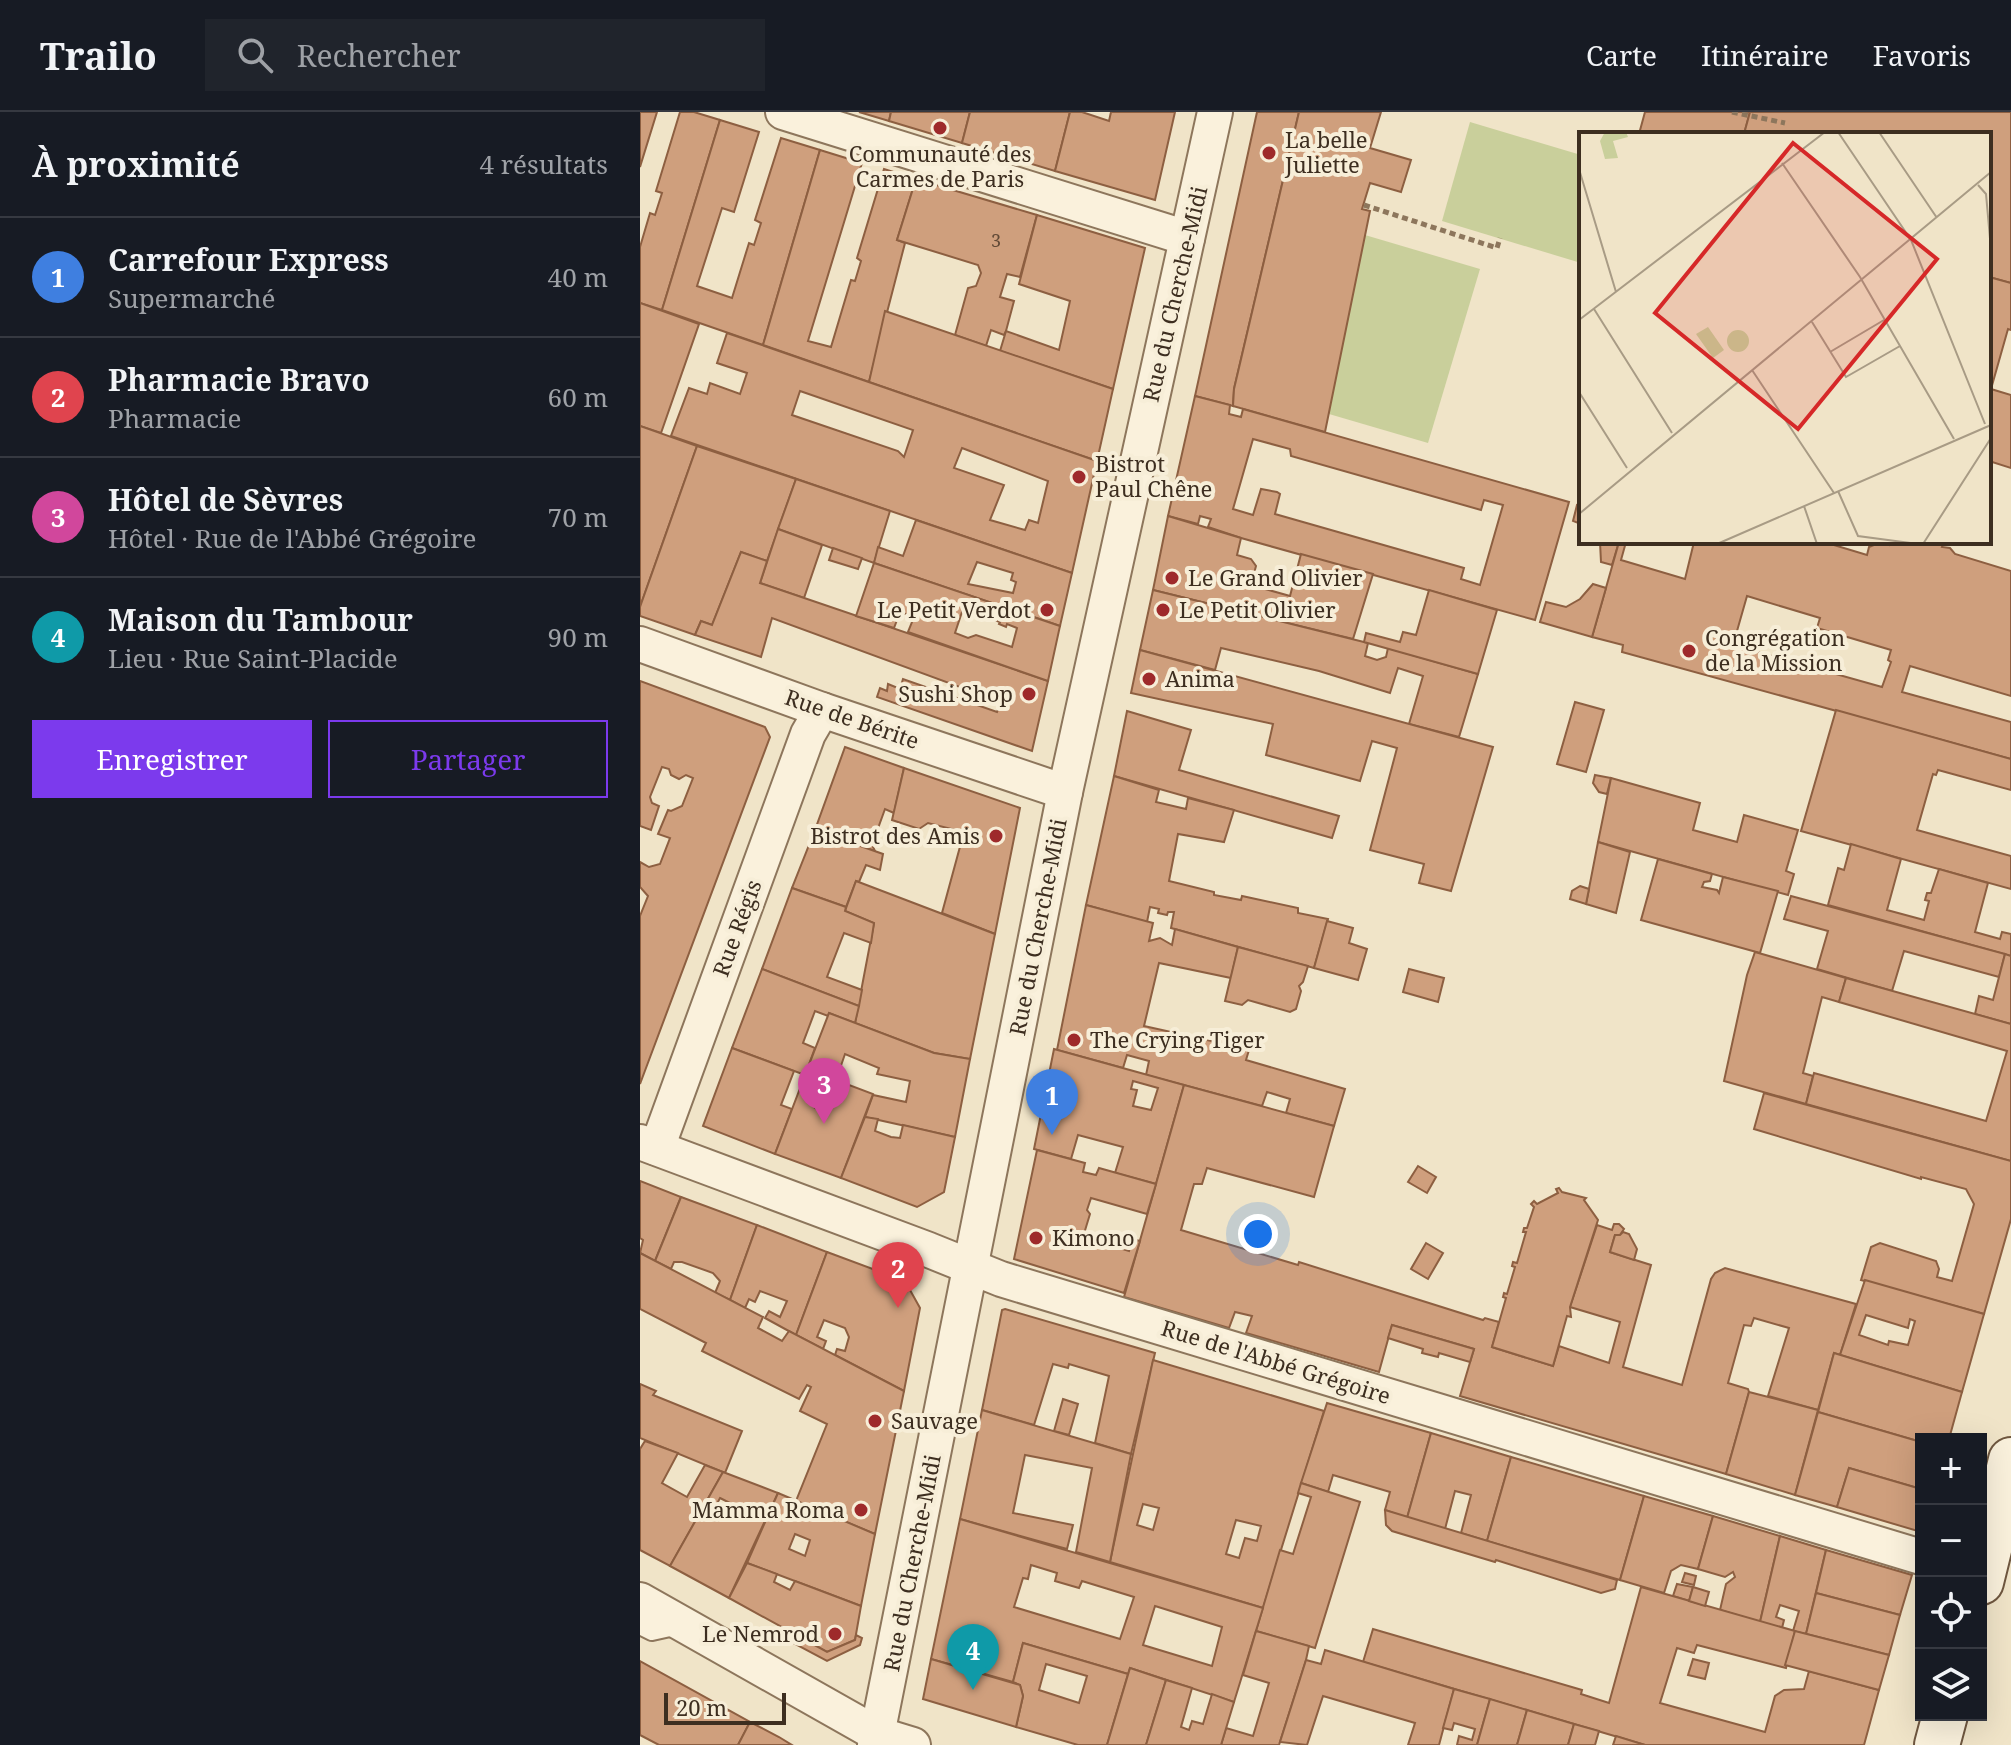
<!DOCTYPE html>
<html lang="fr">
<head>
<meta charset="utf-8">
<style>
  body { margin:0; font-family:"Noto Serif",serif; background:#20242c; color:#f1f3f6 }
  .controls { position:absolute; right:24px; bottom:24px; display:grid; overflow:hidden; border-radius:0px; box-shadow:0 8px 32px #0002 }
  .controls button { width:72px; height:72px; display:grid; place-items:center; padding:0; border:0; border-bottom:2px solid #363941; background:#171b24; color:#f1f3f6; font:40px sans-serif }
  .scale { position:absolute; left:24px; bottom:20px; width:122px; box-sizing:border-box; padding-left:8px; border:4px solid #3d2e20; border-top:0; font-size:22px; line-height:28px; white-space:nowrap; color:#3d2e20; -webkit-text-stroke:6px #f7eed8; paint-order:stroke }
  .you { position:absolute; left:618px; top:1122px; width:28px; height:28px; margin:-20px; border:6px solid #fff; border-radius:50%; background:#1a73e8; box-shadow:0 0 0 12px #1a73e833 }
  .badge { display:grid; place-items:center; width:52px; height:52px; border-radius:50%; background:#7c3aed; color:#fff; font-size:26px; font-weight:700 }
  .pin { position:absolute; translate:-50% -66px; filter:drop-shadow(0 2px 4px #0008) }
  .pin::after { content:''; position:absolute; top:42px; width:28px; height:24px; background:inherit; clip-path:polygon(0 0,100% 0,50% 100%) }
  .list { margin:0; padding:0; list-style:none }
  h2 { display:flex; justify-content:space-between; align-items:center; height:104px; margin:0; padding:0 32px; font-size:34px }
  h2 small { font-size:26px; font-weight:400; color:#9ea1a6 }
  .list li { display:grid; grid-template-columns:52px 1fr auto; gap:24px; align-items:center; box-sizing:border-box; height:120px; padding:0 32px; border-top:2px solid #363941 }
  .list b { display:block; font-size:30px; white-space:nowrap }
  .list p { margin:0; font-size:26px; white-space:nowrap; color:#9ea1a6 }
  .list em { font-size:26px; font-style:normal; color:#9ea1a6 }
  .actions { display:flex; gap:16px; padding:24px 32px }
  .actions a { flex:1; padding:18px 0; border:2px solid #7c3aed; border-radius:0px; text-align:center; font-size:28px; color:#7c3aed }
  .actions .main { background:#7c3aed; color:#fff }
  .icon { flex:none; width:44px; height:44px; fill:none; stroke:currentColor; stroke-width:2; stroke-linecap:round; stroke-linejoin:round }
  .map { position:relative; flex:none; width:1371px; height:1633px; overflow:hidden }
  header { display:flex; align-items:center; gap:48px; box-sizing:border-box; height:112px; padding:0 40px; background:#171b24; border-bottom:2px solid #363941 }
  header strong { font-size:38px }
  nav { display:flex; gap:44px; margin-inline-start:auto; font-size:28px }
  .search { width:560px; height:72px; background:#20242c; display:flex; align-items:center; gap:20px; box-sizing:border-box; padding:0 28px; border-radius:0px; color:#9ea1a6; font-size:30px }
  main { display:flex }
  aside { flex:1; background:#171b24 }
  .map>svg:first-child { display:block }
</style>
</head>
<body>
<header>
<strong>Trailo</strong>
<div class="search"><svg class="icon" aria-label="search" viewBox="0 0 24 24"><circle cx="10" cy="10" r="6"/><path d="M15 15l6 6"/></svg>Rechercher</div>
<nav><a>Carte</a><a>Itinéraire</a><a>Favoris</a></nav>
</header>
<main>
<aside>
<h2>À proximité<small>4 résultats</small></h2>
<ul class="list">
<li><span class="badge" style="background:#3f7fe0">1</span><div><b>Carrefour Express</b><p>Supermarché</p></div><em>40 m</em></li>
<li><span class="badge" style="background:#e0444e">2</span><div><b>Pharmacie Bravo</b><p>Pharmacie</p></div><em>60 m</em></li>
<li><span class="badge" style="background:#d1479c">3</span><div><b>Hôtel de Sèvres</b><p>Hôtel · Rue de l'Abbé Grégoire</p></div><em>70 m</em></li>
<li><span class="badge" style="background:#0f9aa8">4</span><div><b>Maison du Tambour</b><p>Lieu · Rue Saint-Placide</p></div><em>90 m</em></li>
</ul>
<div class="actions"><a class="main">Enregistrer</a><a>Partager</a></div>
</aside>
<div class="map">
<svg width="1371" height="1633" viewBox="0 0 1371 1633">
  <rect width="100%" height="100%" fill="#f0e4c8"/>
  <g fill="#c9cf9b">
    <path d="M830,10L941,43V151L802,109Z"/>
    <path d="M725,123L840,157L788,331L689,302Z"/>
  </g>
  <g fill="#cf9f7d" stroke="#8d5f41" stroke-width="2" fill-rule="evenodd">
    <path d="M0,0H17L0,55Z"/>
    <path d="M40,0H54L80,8L22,198L0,191V135L10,101L15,103L22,81L16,79Z"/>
    <path d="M219,0H251L249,9Z"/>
    <path d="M251,0H330L322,31L249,9Z"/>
    <path d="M330,0H430L415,59L322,31Z"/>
    <path d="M430,0H442L469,9L471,0H535L515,88L415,59Z"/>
    <path d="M617,0H659L594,277L593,294L555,284Z"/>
    <path d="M659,0H741L730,36L771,48L761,80L730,71L722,97L730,99L685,320L593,294L594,277Z"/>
    <path d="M1005,0H1110L1104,22H999Z"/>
    <path d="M1110,0H1371V171L1349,165V22H1104Z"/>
    <path d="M80,8L119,20L94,100L82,96L57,174L92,186L109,131L114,133L121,111L115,108L141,26L180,38L123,233L22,198Z"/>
    <path d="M180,38L222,51L168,229L191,235L211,168L215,169L221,149L217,146L244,57L276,67L257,128L265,131L229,270L123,233Z"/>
    <path d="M276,67L397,103L380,165L367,162L360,185L374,189L366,219L364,223L351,218L346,234L315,223L328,176L336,174L341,161L338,153L257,128Z"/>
    <path d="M397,103L505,136L473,277L360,239L366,219L419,238L430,189L379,172Z"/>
    <path d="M1349,165L1371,171V218L1368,217L1351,277L1371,283V356L1349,349Z"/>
    <path d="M0,191L59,212L21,321L0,314Z"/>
    <path d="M245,199L473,277L457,349L229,270Z"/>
    <path d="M87,221L457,349L432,461L31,324L49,276L67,282L70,271L100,282L107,261L77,251ZM160,279L273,318L264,345L258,339L152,303ZM322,336L408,369L398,411L389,408L385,418L350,408L364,373L314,356Z"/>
    <path d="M555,284L590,293L589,302L601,305L603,297L929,390L895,508L601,426L568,415L571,407L560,404L558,412L528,404ZM613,327L650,337L651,344L841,398L844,388L863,393L840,473L821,467L824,456L635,402L640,382L637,380L621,377L613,403L593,397Z"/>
    <path d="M0,314L57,334L0,495Z"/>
    <path d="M57,334L156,367L127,449L101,440L72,513L61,509L55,523L0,504V495Z"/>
    <path d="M156,367L250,399L234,451L138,417Z"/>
    <path d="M937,393L941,394V412L933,409Z"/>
    <path d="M528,404L601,426L597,443L611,447L616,454L611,473L650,484L661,442L733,462L713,527L513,478Z"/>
    <path d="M276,408L432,461L420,514L234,451L238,435L263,444ZM337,450L373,461L371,468L376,470L373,481L328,472Z"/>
    <path d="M138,417L182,433L164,486L120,471Z"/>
    <path d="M960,430H979L972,453L961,450Z"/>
    <path d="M979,430H986L981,448L1045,467L1054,430H1184L1227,443L1229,435L1241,430L1249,433L1250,430H1304L1302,435L1310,436L1315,442L1371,459V584L1270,554L1262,580L1371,610V647L982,540L983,533L952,525ZM1107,484L1180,506L1177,516L1251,538L1248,548L1251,550L1242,575L1093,533Z"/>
    <path d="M193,436L222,446L218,457L189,448Z"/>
    <path d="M101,440L127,449L120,471L408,569L392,639L237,585L240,576L247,579L248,572L260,577L263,567L357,600L361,590L132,506L121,545L55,523L61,509L72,513Z"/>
    <path d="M234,451L420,514L408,569L268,520L274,505L260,500L254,516L216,504ZM323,497L360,510L359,512L366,515L367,512L377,516L372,535L336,523L328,526L315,521Z"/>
    <path d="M953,472L966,476L952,525L900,510L906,490L926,495L940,487Z"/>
    <path d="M513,478L728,531L725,544L737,548L746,545L748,536L838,562L819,625L769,612L783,564L758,556L750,581L679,559L581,536L575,558L500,538Z"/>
    <path d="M789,478L857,498L838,562L724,530L726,521L760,530L763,520L776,523Z"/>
    <path d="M500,538L853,635L811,779L779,771L784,752L730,738L757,636L732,629L720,669L626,643L633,612L491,581Z"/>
    <path d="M0,569L125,615L130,625L0,972V804L8,784L0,775V750L9,755L20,752L30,726L18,722L28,698L31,699L42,694L53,666L46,663L39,667L31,663L29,657L22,655L10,685L12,691L19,694L11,718L0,714Z"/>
    <path d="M935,590L964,598L946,660L917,652Z"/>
    <path d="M1196,598L1371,647V678L1298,658L1296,663L1293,662L1277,718L1371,744V777L1161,719Z"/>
    <path d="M487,599L551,618L539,658L699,704L692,726L474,664Z"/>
    <path d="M205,635L264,656L254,701L245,697L232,733L235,739L175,718Z"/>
    <path d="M264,656L380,696L355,822L302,801L321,731L314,730L319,719L288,711L279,717L252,708Z"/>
    <path d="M955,663L971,666L967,682L959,680L953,671Z"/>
    <path d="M474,664L519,678L516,690L546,697L548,686L594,698L584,730L538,722L529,769L574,780V783L601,788L602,784L658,796V801L688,807L674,856L531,816L534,800H528L527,803L518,801L519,797L510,795L507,810L446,793Z"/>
    <path d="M971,666L1060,691L1053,718L1097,730L1104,703L1158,718L1146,759L1154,762L1148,783L958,730Z"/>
    <path d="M175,718L243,742L240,758L226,753L219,770L216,769L206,795L152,776Z"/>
    <path d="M958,730L990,740L976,801L946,792Z"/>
    <path d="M1211,732L1261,747L1247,798L1284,808L1289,789L1285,788L1287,781H1291L1299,757L1348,771L1335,820L1360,827L1362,820L1371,822V844L1188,793L1198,756L1204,758Z"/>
    <path d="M1018,747L1072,762L1070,769L1064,770L1062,775L1077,778L1079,781L1083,765L1138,779L1120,841L1001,808Z"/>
    <path d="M216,769L355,822L330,947L294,941L215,911L234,811L205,799Z"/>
    <path d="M940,774L949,777L946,792L930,787L932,779Z"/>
    <path d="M152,776L206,795L205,799L234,811L231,831L204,821L187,865L222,878L219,894L122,857Z"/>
    <path d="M1151,784L1365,842L1359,865L1264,839L1252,879L1177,857L1188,819L1144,807Z"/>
    <path d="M446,793L513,811L509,829L520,826L532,833L535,817L598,835L591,866L519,851L504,914L576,930L578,918L612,928L606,948L705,977L694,1014L646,1001L650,987L627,980L622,994L506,963L509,949L487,943L483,956L417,938Z"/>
    <path d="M687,809L713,816L709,831L727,837L718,868L674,856Z"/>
    <path d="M598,835L668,854L663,870L659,874L661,879L656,897L650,900L608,888L602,893L585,889Z"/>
    <path d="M1115,840L1206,866L1199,890L1182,885L1163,961L1173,964L1166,992L1084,969L1107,863Z"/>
    <path d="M1365,842L1371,844V912L1335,902L1339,884L1353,888Z"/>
    <path d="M122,857L219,894L215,911L189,901L188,904L175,899L163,931L175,936L165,963L92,936Z"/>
    <path d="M769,857L804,866L798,890L763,880Z"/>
    <path d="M1206,866L1371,912V1049L1166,992L1174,961L1346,1009L1367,939L1199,890Z"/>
    <path d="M189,901L294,941L330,947L315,1025L225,1005L233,983L266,990L270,969L237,962L239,956L205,942L196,968L167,958Z"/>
    <path d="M92,936L154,959L141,993L152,997L135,1042L63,1014Z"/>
    <path d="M414,937L544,973L516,1072L475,1061L483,1035L438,1023L431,1047L394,1037ZM493,969L518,976L511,998L493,994L497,978L491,977Z"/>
    <path d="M167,958L187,965L175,996L184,1000L196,968L233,982L201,1066L135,1042Z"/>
    <path d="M544,973L694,1014L674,1085L567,1056L562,1072H554L541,1118L658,1153L659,1150L843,1208L845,1206L859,1210L852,1235L913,1254L919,1234L969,1251L980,1210L930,1195L957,1113L972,1118L974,1112H979L984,1117L980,1123H975L970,1140L1011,1153L983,1255L1042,1273L1071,1167L1075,1161L1085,1156L1216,1192L1200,1243L1194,1241L1178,1298L1128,1284L1149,1216L1114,1206L1111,1214L1104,1213L1088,1271L1108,1277L1109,1280L1086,1362L820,1284L834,1237L752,1213L739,1260L606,1221L612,1204L595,1200L589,1216L484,1185Z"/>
    <path d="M1124,981L1371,1049V1107L1344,1202L1221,1168L1231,1135L1240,1131L1296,1149L1299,1157L1297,1165L1312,1169L1334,1092L1326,1077L1281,1065V1067L1114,1017Z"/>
    <path d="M225,1005L238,1007L235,1019L251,1025L260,1026L263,1013L315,1025L304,1080L277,1095L201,1066Z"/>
    <path d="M397,1038L445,1051L443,1060L456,1063L459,1056L516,1072L507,1102L451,1086L447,1098L450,1102L443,1125L489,1139L492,1127L500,1129L484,1181L374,1147Z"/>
    <path d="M778,1054L796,1065L787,1081L768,1070Z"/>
    <path d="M0,1069L41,1085L15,1149L0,1141L3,1128L0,1126Z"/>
    <path d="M919,1076L922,1080L946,1086L944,1088L958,1108L930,1195L931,1205L927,1204L913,1254L852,1235L866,1186L863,1185L864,1181L867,1182L875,1155L872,1154L873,1150L877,1151L886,1120H883L884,1116H887L894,1095L891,1092L894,1089L897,1092L918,1081L916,1077Z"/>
    <path d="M41,1085L117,1113L90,1188L75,1181L80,1169L73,1161L42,1150H34L31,1157L15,1149Z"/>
    <path d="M117,1113L187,1140L156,1223L125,1206L129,1199L140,1205L147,1189L120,1179L115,1190L109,1187L105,1196L90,1188Z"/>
    <path d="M983,1120L989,1122L997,1137L994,1148L970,1140L975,1123H980Z"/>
    <path d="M786,1131L803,1141L788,1167L771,1157Z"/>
    <path d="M187,1140L265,1169L280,1196L264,1279L195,1243L197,1237L205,1239L209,1225L205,1216L184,1208L177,1225L186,1229L183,1237L156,1223Z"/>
    <path d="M0,1141L123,1205L118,1216L142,1229L149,1219L264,1279L235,1422L156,1389L187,1312L160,1299L171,1275L167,1273L159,1287L62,1239L66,1231L0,1197Z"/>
    <path d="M1225,1168L1344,1202L1322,1280L1200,1243ZM1226,1203L1268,1216L1270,1207L1275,1209L1268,1233L1249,1229L1248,1233L1219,1223Z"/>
    <path d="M365,1197L515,1241L491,1342L455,1331L469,1264L429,1252L428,1256L413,1252L394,1313L342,1298L362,1198Z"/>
    <path d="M752,1213L834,1237L830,1250L799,1241L798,1245L782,1241L783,1237L748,1226Z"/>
    <path d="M1194,1241L1322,1280L1309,1327H1281V1330L1178,1300Z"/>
    <path d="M513,1248L684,1299L623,1496L470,1450ZM503,1392L519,1396L513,1418L497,1413ZM596,1408L621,1414L617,1429L605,1426L599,1446L586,1442Z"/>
    <path d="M0,1272L16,1279L13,1283L102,1319L85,1361L0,1326Z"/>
    <path d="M1109,1280L1178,1298L1155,1383L1086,1362Z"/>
    <path d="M423,1287L438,1292L429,1323L414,1319Z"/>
    <path d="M687,1291L791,1321L767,1406L745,1398L750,1380L693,1363L688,1380L661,1371Z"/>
    <path d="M342,1298L491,1342L470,1450L436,1440L452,1356L385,1343L373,1401L433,1413L427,1437L320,1407Z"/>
    <path d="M1178,1300L1281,1330V1377L1209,1356L1197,1395L1155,1383Z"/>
    <path d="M791,1321L871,1345L847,1429L821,1421L831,1383L815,1379L805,1417L767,1406Z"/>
    <path d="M5,1329L38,1341L22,1371L47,1385L65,1353L83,1360L30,1454L0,1438V1337Z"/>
    <path d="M871,1345L1004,1384L980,1468L847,1429Z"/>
    <path d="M1209,1356L1281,1377V1420L1197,1395Z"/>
    <path d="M83,1360L138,1381L89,1486L30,1454ZM80,1386L92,1392L86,1406L73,1399Z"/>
    <path d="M661,1371L720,1390L675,1536L616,1519L640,1438L653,1442L671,1385L658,1381Z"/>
    <path d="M138,1381L235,1422L221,1494L107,1451ZM155,1422L170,1428L165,1444L149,1437Z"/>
    <path d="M1004,1384L1073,1404L1058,1457L1041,1453L1031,1459L1024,1481L980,1468Z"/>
    <path d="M745,1398L977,1468L975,1477L961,1481L856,1448L855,1450L752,1419L746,1413Z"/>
    <path d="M1073,1404L1140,1424L1120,1510L1080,1498L1086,1472L1095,1465L1093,1460L1085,1465L1058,1457Z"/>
    <path d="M320,1407L623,1496L594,1590L490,1556L488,1562L383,1531L373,1570L291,1547ZM391,1453L417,1461L415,1469L439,1476L442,1469L494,1485L480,1527L374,1495L383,1466L388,1467ZM515,1494L582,1515L572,1554L503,1533Z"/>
    <path d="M1140,1424L1186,1438L1166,1522L1153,1519L1159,1499L1140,1493L1136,1505L1144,1508L1142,1516L1120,1510Z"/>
    <path d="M1186,1438L1272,1463L1260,1503L1176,1481Z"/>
    <path d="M107,1451L137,1462L134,1470L150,1478L155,1469L221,1494L215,1528L187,1540L89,1486Z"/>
    <path d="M1045,1461L1056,1464L1054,1473L1042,1470Z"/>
    <path d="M1037,1472L1053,1475L1049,1489L1033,1484Z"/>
    <path d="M1001,1475L1155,1519L1146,1556L1057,1533L1054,1541L1037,1536L1020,1591L1125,1620L1135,1584L1144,1578L1164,1577L1169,1559L1239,1578L1224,1633H1005L723,1550L733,1517L942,1578L941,1582L969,1591Z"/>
    <path d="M1053,1475L1069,1480L1065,1494L1049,1489Z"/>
    <path d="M1176,1481L1260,1503L1249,1543L1166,1522Z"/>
    <path d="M145,1517L187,1540L215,1528L216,1523L222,1526L220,1533L187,1549L140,1524Z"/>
    <path d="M616,1519L669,1534L666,1548L639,1633H581L586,1616L613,1624L629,1571L603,1563Z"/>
    <path d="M1155,1519L1249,1543L1239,1578L1145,1553Z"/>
    <path d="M383,1531L488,1562L467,1633H438L376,1615L383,1584L380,1573L373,1570ZM406,1552L447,1564L439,1591L399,1578Z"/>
    <path d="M685,1538L814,1577L799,1633H768L775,1611L683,1584L667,1633L640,1630L666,1548L681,1552Z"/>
    <path d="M291,1547L380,1573L383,1584L376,1615L283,1587Z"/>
    <path d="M1053,1547L1069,1551L1065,1567L1048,1563Z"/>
    <path d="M0,1549L110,1610L98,1633H19L0,1623Z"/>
    <path d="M490,1556L526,1568L506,1633H467Z"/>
    <path d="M526,1568L552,1576L541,1615L549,1618L552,1609L563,1612L572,1582L594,1590L581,1633H506Z"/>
    <path d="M814,1577L850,1587L837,1633H817L819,1624L832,1628L835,1617L814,1611L812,1618L803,1616Z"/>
    <path d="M850,1587L887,1598L877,1633H837Z"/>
    <path d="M887,1598L934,1612L928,1633H877Z"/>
    <path d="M110,1610L139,1625L152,1633H98Z"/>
    <path d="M934,1612L959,1619L955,1633H928Z"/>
    <path d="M976,1624L1005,1633H973Z"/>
  </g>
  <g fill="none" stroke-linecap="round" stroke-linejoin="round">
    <g stroke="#8d765c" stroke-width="20">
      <path id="lane" d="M0,1514L12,1520L39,1514"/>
    </g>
    <g stroke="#8d765c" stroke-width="38">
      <g id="street">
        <path d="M143,0L547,126"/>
        <path d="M0,532L182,598L425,680"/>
        <path d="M0,1030L289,1138L361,1167L1281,1445"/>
        <path d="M17,1036L168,622L182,598"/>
        <path d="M0,1488L237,1622L273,1633"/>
        <path d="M235,1633L425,680L575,0"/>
      </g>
    </g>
    <g stroke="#6f573f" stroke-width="48">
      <g id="secondary">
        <path d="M1341,1470L1371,1348"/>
        <path d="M1297,1633L1305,1603"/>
      </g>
    </g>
    <g stroke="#8d765c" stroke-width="5" stroke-dasharray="6 4" stroke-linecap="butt">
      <path d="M1092,0L1145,11"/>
      <path d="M724,93L857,136L860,126"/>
    </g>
    <use href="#lane" stroke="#faf1dc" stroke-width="16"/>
    <use href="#street" stroke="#faf1dc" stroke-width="34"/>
    <use href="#secondary" stroke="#faf1dc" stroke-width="44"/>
  </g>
  <g fill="#9e2a2b" stroke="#f7eed8" stroke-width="3">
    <circle cx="300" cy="16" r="8"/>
    <circle cx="629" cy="41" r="8"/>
    <circle cx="439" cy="365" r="8"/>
    <circle cx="532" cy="466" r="8"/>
    <circle cx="407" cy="498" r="8"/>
    <circle cx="523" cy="498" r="8"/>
    <circle cx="1049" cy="539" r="8"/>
    <circle cx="509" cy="567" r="8"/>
    <circle cx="389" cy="582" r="8"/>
    <circle cx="356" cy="724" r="8"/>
    <circle cx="434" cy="928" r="8"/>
    <circle cx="396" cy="1126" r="8"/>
    <circle cx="235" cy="1309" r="8"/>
    <circle cx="221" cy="1398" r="8"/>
    <circle cx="195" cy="1522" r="8"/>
  </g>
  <g text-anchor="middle" stroke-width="8" stroke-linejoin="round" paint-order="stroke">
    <g font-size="18" fill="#624a37">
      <text x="356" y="135">3</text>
    </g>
    <g font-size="22" fill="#3d2e20" stroke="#f7eed8" text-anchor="start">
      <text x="645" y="36">La belle<tspan x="645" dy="25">Juliette</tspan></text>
      <text x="300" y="50" text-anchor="middle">Communauté des<tspan x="300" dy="25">Carmes de Paris</tspan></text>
      <text x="455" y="360">Bistrot<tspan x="455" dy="25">Paul Chêne</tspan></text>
      <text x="548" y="474">Le Grand Olivier</text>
      <text x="391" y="506" text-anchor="end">Le Petit Verdot</text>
      <text x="539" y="506">Le Petit Olivier</text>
      <text x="1065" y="534">Congrégation<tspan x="1065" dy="25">de la Mission</tspan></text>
      <text x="525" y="575">Anima</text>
      <text x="373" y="590" text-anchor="end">Sushi Shop</text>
      <text x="340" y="732" text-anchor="end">Bistrot des Amis</text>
      <text x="450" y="936">The Crying Tiger</text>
      <text x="412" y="1134">Kimono</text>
      <text x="251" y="1317">Sauvage</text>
      <text x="205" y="1406" text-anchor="end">Mamma Roma</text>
      <text x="179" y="1530" text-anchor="end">Le Nemrod</text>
    </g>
    <g font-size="22" fill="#3d2e20" stroke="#f7eed8">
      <text transform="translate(535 182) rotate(-77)" y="8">Rue du Cherche-Midi</text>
      <text transform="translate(212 607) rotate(19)" y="8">Rue de Bérite</text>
      <text transform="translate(398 815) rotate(-79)" y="8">Rue du Cherche-Midi</text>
      <text transform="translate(97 816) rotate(-70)" y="8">Rue Régis</text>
      <text transform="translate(636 1250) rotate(17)" y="8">Rue de l'Abbé Grégoire</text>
      <text transform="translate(272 1451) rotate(-79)" y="8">Rue du Cherche-Midi</text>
    </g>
  </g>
  <g transform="translate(939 20)">
    <rect width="412" height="412" fill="#f0e4c8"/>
    <path d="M26,0H47L49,5L34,9L39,26L26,27L21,9ZM129,195L145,218L134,226L117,202ZM148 209a11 11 0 1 1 22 0a11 11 0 1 1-22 0Z" fill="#c9cf9b"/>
    <path fill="none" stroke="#a89b85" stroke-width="2" d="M259,0L332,108L406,292M300,0L358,86M203,31L281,145L375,307M0,37L37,160M399,53L407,62L412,118M15,177L93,301M0,188L246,0M233,190L267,245L321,214M251,220L305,188M173,238L255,361M0,260L48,336M259,359L279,404L339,412M225,374L238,412M0,382L412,40M138,412L412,293M344,412L412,306"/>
    <path fill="#d62828" fill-opacity="0.15" stroke="#d62828" stroke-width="4" d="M214,11L358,127L219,297L76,181Z"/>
    <rect width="412" height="412" fill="none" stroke="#3d2e20" stroke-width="4"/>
  </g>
</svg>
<div class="controls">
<button>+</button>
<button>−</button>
<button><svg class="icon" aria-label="locate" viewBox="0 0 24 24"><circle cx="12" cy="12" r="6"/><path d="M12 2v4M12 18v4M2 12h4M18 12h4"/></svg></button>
<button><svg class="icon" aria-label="layers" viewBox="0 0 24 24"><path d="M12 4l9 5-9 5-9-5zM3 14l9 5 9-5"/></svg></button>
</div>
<div class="scale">20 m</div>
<div class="you"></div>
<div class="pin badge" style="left:412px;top:1023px;background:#3f7fe0">1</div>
<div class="pin badge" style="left:258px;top:1196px;background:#e0444e">2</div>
<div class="pin badge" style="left:184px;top:1012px;background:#d1479c">3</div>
<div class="pin badge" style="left:333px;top:1578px;background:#0f9aa8">4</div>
</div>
</main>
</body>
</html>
